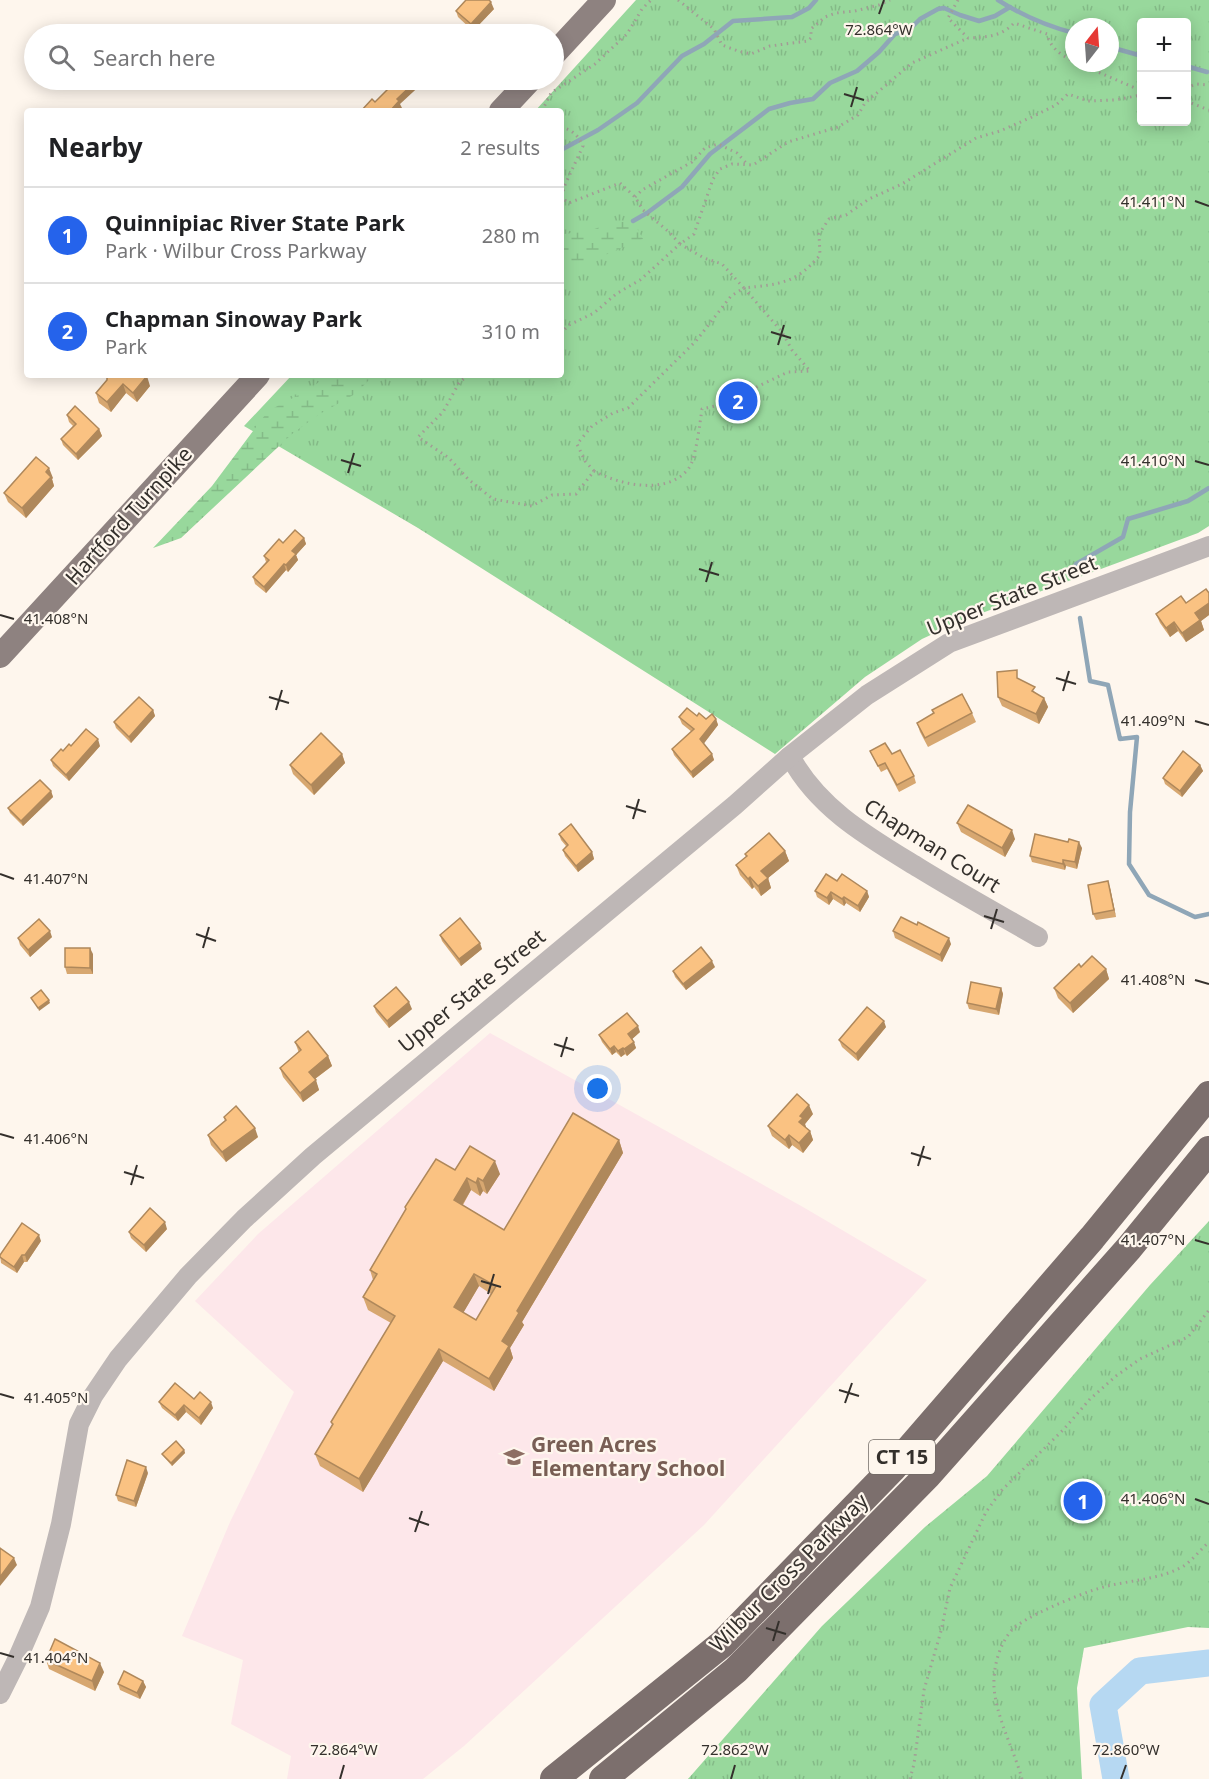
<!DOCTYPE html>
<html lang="en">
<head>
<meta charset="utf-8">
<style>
  body { margin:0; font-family:"Noto Sans",sans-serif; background:#f6f6f6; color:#202124 }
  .controls { position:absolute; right:18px; top:18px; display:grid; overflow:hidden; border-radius:6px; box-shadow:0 3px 15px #0003 }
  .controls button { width:54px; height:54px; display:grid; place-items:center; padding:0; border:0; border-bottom:2px solid #e0e0e0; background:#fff; color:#202124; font:30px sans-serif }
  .compass { position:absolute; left:1065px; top:18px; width:54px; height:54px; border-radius:50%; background:#fff; box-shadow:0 3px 15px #0003; rotate:17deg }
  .you { position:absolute; left:598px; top:1089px; width:21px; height:21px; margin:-15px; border:4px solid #fff; border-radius:50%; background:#1a73e8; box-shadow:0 0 0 9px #1a73e833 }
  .badge { display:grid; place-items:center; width:39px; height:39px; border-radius:50%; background:#2563eb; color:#fff; font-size:20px; font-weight:700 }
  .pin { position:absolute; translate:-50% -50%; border:3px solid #fff; box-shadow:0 2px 6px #0006 }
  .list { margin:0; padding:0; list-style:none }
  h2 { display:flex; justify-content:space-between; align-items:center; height:78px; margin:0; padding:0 24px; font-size:26px }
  h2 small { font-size:20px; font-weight:400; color:#757577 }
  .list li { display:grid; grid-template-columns:39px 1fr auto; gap:18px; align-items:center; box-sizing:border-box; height:96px; padding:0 24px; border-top:2px solid #e0e0e0 }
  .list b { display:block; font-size:22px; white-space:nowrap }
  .list p { margin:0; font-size:20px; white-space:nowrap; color:#757577 }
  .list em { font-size:20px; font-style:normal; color:#757577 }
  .icon { flex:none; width:33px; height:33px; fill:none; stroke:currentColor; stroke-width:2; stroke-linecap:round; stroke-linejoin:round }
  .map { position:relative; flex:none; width:1209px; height:1779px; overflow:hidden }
  .search { position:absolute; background:#fff; box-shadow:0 3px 15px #0003; left:24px; top:24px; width:540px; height:66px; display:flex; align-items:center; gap:15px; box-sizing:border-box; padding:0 21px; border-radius:33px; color:#757577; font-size:22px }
  .panel { position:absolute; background:#fff; box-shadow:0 3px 15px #0003; left:24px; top:108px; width:540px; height:270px; border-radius:6px }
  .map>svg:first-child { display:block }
</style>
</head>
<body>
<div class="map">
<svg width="1209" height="1779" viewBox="0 0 1209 1779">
  <defs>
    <pattern id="grass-tufts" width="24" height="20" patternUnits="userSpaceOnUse" patternTransform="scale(1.5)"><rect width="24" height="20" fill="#98d89c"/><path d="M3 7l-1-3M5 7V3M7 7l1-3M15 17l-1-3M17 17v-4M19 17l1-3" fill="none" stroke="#84ba87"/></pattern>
    <pattern id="wetland-marsh" width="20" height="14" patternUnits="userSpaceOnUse" patternTransform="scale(1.5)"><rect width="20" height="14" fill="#98d89c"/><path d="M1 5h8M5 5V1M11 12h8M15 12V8" fill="none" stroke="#84ba87"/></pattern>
  </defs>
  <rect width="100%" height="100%" fill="#fef6ed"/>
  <path fill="#fde7ea" d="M490,1033L803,1207L927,1280L704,1525L464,1746L423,1779H287L291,1756L231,1724L243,1660L182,1636L230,1522L294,1392L195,1301L258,1234Z"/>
  <g fill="url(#grass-tufts)" fill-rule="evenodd">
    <path d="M636,0H1209V526L1198,533L963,620L922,639L865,677L775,754L418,528L244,426L292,375H561V111H535ZM1142,22H1186V122H1142ZM1074,27H1110V63H1074Z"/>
    <path d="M1209,1221V1628L1188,1627L1084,1648L1077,1688L1082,1779H688L822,1626L925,1527L987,1476L1150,1285Z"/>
  </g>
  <g fill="url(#wetland-marsh)">
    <path d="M616,221H633L643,239L598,258L561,270V232L564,234L589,231Z"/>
    <path d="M328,375H374L355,394L318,415L292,434L181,538L153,548L212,486L268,411L310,389Z"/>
  </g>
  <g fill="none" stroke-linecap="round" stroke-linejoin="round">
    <g stroke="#8fa6b7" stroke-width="4.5">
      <path d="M998,0C1023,16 1046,26 1074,33"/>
      <path d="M1110,47L1142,56"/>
      <path d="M1186,66L1207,72"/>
      <path d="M561,150L598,130L637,103L682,56L704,44L733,21L792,17L809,8L816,0"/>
      <path d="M633,221L647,213L682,187L710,154L769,109L790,103L813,99L830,83L857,71L879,52L895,34L910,29L920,19L938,9L944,8L960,15L979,21L995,16L1010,7"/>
      <path d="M1072,575L1076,564L1123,537L1128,519L1188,501L1209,488"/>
      <path d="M1080,618L1090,681L1108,685L1120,739L1137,737L1130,812L1129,864L1149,895L1195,917L1209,914"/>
    </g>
    <path stroke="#b6d8f2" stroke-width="27" d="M1116,1779L1103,1705L1140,1671L1209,1663"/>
    <g stroke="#a29c95" stroke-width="3" stroke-dasharray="1.5 4.5" stroke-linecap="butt">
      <path d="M678,0L714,29L722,45L738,51L751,54L770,46L808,41L811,38V29L825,17L836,13L855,11L879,5L890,0"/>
      <path d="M958,0L948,18L968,38C986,37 1001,37 1014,23L1047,34C1050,48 1062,56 1074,61"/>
      <path d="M1077,63L1142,91"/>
      <path d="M1186,88L1196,84L1209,85"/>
      <path d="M1186,101L1209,110"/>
      <path d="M542,111L551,93L595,64L627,34L642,9L651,0"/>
      <path d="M561,127C572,130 578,135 583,146L564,187L562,198L569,203L620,183L635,197L643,210L669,232L680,244L694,234L713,179L720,169L732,164L753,165L788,142L838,127L858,115L865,103L912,63L968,38"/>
      <path d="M635,197L642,190L692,162L705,148L718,144L737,153L747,164"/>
      <path d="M468,375L459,383L443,412L418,437L449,458L468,479L493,499L532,506L552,495L576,494L594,471L585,461L577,444L592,426L613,413L628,408L696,341L731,296L744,288L722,264L704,258L680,244L640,280L616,294L594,313L569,325L561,333"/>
      <path d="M594,471C620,485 668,496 689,468C696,458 700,422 702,409L719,405L788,372L810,371L792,350L782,332L744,288C779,284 796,284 820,255L819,234L829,219L846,215L869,199L902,184L976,138L1000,131L1032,117L1056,105L1068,94L1088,101L1114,100L1142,95"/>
      <path d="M910,1779L914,1764L924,1690L941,1631L950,1588L986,1512L1002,1490L1064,1429L1090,1399L1116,1376L1140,1359L1188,1337L1209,1310"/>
      <path d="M1022,1779C1014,1750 996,1717 994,1687C993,1668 999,1645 1011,1631C1021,1618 1080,1594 1097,1589C1125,1580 1156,1581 1182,1567C1192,1561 1200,1550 1209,1542"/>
    </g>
    <g stroke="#beb7b6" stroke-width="20">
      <path d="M790,756C818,809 870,838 919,868C958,892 998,914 1038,937"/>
      <path d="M0,1694L17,1660L40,1607L61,1524L79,1424L93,1396L118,1359L188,1276L244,1219L313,1156L735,805L790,756L867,695L949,643L1209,546"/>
    </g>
    <g stroke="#8e8280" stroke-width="24">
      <path d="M554,54L604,0"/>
      <path d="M501,111L530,80"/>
      <path d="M0,656L258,375"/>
    </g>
    <g stroke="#7c6f6d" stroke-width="28">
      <path d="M554,1779L722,1644L892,1469L1092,1238L1209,1095"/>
      <path d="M603,1779L736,1670L927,1476L1129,1248L1209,1150"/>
    </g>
  </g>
  <g fill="#d7a770" fill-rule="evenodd">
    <path d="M494,9L473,31L458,17L456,11Z"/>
    <path d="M107,380L150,386L137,402L126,393L111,412L99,403L96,393Z"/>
    <path d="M67,415L99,429L102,436L78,460L63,445L61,439L73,426L69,422Z"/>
    <path d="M53,478L52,479L54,486L26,518L8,502L4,493Z"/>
    <path d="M304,538L306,544L296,555L298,560L288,572L286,570L266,593L255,584L253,577L266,562L264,556L283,543Z"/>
    <path d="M1209,593V615L1201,621L1204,630L1186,642L1178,631L1170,637L1160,623L1156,614L1186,603Z"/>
    <path d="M1020,679L1037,694L1044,698L1048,707L1039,724L1002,706L998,697Z"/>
    <path d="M153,710L155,716L131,743L116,728L114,722Z"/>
    <path d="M972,713L976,722L928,747L920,732L917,723Z"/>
    <path d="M697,716L706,719H716L718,725L703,744L712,754L714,760L693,778L674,755L672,749L692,732L682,724L679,717Z"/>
    <path d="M71,746H100L69,781L53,766L51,760Z"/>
    <path d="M870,751L892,754L914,776L916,783L899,792L887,769L881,772Z"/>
    <path d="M342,754L345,763L314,795L293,774L290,765Z"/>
    <path d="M1200,765L1203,771L1182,797L1165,784L1163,778Z"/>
    <path d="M51,791L53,797L23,826L10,813L8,808Z"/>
    <path d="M957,823L1015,839L1005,857L961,832Z"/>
    <path d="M559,834L592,852L594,859L578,872L565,856L563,850L566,846L561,840Z"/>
    <path d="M1068,842L1082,848L1077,869L1066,866L1065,870L1032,862L1030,856Z"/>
    <path d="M785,851L789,861L768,878L771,888L761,896L754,887L752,889L740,875L736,865L746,857L745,854Z"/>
    <path d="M837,881L867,891L869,897L860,912L846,903L844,906L833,899L829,905L817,897L815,891Z"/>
    <path d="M1110,888L1116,917L1096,920L1093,914Z"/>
    <path d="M893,931L951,944L942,962L895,938Z"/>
    <path d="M440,935L482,949L461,966L442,941Z"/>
    <path d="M52,937L30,957L20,945L18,938Z"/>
    <path d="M93,954V974H67L65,967Z"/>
    <path d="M715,967L686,990L675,977L673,971Z"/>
    <path d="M1081,967L1106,969L1109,979L1073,1013L1058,998L1054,988Z"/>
    <path d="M1001,988L1003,994L999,1015L969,1009L967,1003Z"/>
    <path d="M374,1006L412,1009L389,1028L376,1012Z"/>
    <path d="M886,1027L858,1061L842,1047L839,1040Z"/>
    <path d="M640,1032L632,1039L636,1048L627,1056L625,1054L621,1057L616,1052L612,1055L602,1042L599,1035Z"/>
    <path d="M295,1042L328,1056L332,1066L315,1079L319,1090L303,1102L283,1077L280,1068L299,1053Z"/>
    <path d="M813,1114L805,1124L806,1128L810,1131L813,1140L803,1153L792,1145L789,1149L772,1136L768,1126Z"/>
    <path d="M224,1117L258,1137L226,1162L211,1145L208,1135L225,1121Z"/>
    <path d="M619,1140L623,1153L522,1322L524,1325L510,1348L513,1358L494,1391L443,1361L363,1492L320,1466L315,1454L332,1425L331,1422L391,1323L368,1310L363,1297L373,1280L370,1270L455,1170L500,1174L487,1194L483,1191L480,1196L471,1190L463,1205L504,1230ZM479,1286L491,1294L476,1320L463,1313Z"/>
    <path d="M167,1229L146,1252L131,1238L129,1232Z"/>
    <path d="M41,1241L27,1262H24L17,1273L1,1263L0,1255Z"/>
    <path d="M194,1399L213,1408L201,1425L186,1412L178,1421L162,1408L159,1402Z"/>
    <path d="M184,1450L185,1453L172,1466L164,1457L162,1454Z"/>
    <path d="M148,1473L136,1507L118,1501L116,1495Z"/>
    <path d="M46,1660L104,1672L95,1691L49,1669Z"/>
    <path d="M143,1681L146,1687L140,1699L120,1690L118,1684Z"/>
  </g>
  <g fill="#af885b">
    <path d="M491,2L494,9L473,31L471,24Z"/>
    <path d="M417,80H426L400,104L402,108L399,111H390L397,99Z"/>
    <path d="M147,376L150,386L137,402L133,393Z"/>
    <path d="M123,384L126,393L111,412L107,402Z"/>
    <path d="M99,429L102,436L78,460L76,454Z"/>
    <path d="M49,468L53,478L52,479L54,486L26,518L22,508Z"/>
    <path d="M304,538L306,544L296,555L298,560L288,572L286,565L292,551Z"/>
    <path d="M284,564L286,570L266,593L264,587Z"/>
    <path d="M1209,603V615L1201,621L1204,630L1186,642L1182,633L1195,613Z"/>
    <path d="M1174,622L1178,631L1170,637L1166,628Z"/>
    <path d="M1044,698L1048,707L1039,724L1036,714Z"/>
    <path d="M153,710L155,716L131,743L129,737Z"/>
    <path d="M716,719L718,725L702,746L700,739Z"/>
    <path d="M98,739L100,746L69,781L66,775Z"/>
    <path d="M342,754L345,763L314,795L311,785Z"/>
    <path d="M712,754L714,760L693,778L691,772Z"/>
    <path d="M1200,765L1203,771L1182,797L1180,791Z"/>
    <path d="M51,791L53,797L23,826L21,821Z"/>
    <path d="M1012,830L1015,839L1005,857L1002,848Z"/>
    <path d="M1079,842L1082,848L1077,869L1075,862Z"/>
    <path d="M785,851L789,861L768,878L771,888L761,896L758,886L761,871Z"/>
    <path d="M592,852L594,859L578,872L576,866Z"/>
    <path d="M1063,860L1066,866L1065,870L1063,864Z"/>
    <path d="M750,877L754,887L752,889L748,879Z"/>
    <path d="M1108,881L1110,888L1116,917L1114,910Z"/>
    <path d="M867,891L869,897L860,912L858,906Z"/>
    <path d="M831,892L833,899L829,905L827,898Z"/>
    <path d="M844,897L846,903L844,906L842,899Z"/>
    <path d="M50,931L52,937L30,957L28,950Z"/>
    <path d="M949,938L951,944L942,962L940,955Z"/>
    <path d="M480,943L482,949L461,966L459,959Z"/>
    <path d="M90,948L93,954V974L90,968Z"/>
    <path d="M712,961L715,967L686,990L683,984Z"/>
    <path d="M1106,969L1109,979L1073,1013L1070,1003Z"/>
    <path d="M1001,988L1003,994L999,1015L996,1009Z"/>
    <path d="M49,1000L50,1003L39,1011L38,1008Z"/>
    <path d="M409,1002L412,1009L389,1028L387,1021Z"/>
    <path d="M884,1021L886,1027L858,1061L856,1054Z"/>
    <path d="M638,1026L640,1032L630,1041L628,1034Z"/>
    <path d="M634,1042L636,1048L627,1056L624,1049Z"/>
    <path d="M614,1046L616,1052L612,1055L610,1049Z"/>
    <path d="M623,1048L625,1054L621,1057L618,1051Z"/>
    <path d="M328,1056L332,1066L312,1081L309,1072Z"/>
    <path d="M316,1080L319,1090L303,1102L300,1093Z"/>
    <path d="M809,1105L813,1114L805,1124L806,1127L802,1132L799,1122L800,1116Z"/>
    <path d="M255,1128L258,1137L226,1162L222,1152Z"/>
    <path d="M810,1131L813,1140L803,1153L799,1143Z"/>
    <path d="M789,1135L792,1145L789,1149L785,1140Z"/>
    <path d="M619,1140L623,1153L522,1322L524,1325L510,1348L513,1358L494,1391L489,1379L502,1341L517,1311Z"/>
    <path d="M495,1161L500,1174L487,1194L483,1181Z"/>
    <path d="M467,1178L471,1190L458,1212L454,1200Z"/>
    <path d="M478,1178L483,1191L480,1196L476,1183Z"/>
    <path d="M165,1222L167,1229L146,1252L144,1245Z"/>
    <path d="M39,1235L41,1241L27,1262L25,1255Z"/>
    <path d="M22,1255L24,1262L17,1273L14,1267Z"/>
    <path d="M474,1274L479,1286L459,1320L454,1307Z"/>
    <path d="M439,1349L443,1361L363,1492L359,1479Z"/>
    <path d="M211,1402L213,1408L201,1425L199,1418Z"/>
    <path d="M184,1405L186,1412L178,1421L175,1415Z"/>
    <path d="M184,1450L185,1453L172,1466L171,1463Z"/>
    <path d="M146,1467L148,1473L136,1507L134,1501Z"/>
    <path d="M14,1558L17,1565L0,1586V1577Z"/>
    <path d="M100,1663L104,1672L95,1691L92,1681Z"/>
    <path d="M143,1681L146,1687L140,1699L137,1693Z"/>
  </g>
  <g fill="#fac282" stroke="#af885b" stroke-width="1.5" fill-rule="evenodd">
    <path d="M466,0H489L491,2L471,24L456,11Z"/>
    <path d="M397,80H417L397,99L399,101L390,111H361L372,99L375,102Z"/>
    <path d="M109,375H145L147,376L133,393L123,384L107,402L96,393L107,380V377Z"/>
    <path d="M75,406L99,429L76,454L61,439L76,424L67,415Z"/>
    <path d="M36,457L49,468L46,472L51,477L22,508L4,493Z"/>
    <path d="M295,530L304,538L292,551L296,554L286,565L284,564L264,587L253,577L269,560L264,556L279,539L283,543Z"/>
    <path d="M1206,589L1209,593V603L1195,613L1200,620L1182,633L1174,622L1166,628L1156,614L1181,596L1186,603Z"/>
    <path d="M1017,670V678L1035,687L1032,691L1044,698L1036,714L998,697L997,672Z"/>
    <path d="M962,694L972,713L925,738L917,723L934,713L932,710Z"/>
    <path d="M139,697L153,710L129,737L114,722Z"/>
    <path d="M687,708L697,716L699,713L706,719L712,714L716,719L700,739L712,754L691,772L672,749L694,729L679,717Z"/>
    <path d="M86,729L98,739L66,775L51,760L61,749L63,751L69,744L71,746Z"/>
    <path d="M321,733L342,754L311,785L290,765Z"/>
    <path d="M885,743L892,754L900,750L914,776L897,785L885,763L878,766L870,751Z"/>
    <path d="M1183,751L1200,765L1180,791L1163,778Z"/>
    <path d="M40,780L51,791L21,821L8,808Z"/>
    <path d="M968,805L1012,830L1002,848L957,823Z"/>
    <path d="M571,824L592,852L576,866L563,850L568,845L559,834Z"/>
    <path d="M769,833L785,851L761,871L768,878L758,886L750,877L748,879L736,865L747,856L745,854Z"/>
    <path d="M1035,834L1068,842L1069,839L1079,842L1075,862L1063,860V864L1030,856Z"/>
    <path d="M826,874L837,881L842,874L867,891L858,906L844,897L842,899L831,892L827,898L815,891Z"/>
    <path d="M1108,881L1114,910L1093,914L1088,885Z"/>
    <path d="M901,917L917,925L918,922L949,938L940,955L893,931Z"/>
    <path d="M460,918L480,943L459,959L440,935Z"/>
    <path d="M39,919L50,931L28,950L18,938Z"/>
    <path d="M701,947L712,961L683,984L673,971Z"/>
    <path d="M65,948H90V968L65,967Z"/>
    <path d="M1092,956L1106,969L1070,1003L1054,988L1079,964L1081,967Z"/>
    <path d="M971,982L1001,988L996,1009L967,1003Z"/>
    <path d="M396,987L409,1002L387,1021L374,1006Z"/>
    <path d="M41,990L49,1000L38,1008L31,998Z"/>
    <path d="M867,1007L884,1021L856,1054L839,1040Z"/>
    <path d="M627,1013L638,1026L628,1034L634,1042L624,1049L623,1048L618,1051L614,1046L610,1049L599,1035Z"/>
    <path d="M308,1031L328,1056L309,1072L316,1080L300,1093L280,1068L301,1050L295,1042Z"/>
    <path d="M797,1094L809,1105L800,1116L803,1118L799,1122L810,1131L799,1143L789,1135L785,1140L768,1126Z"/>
    <path d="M236,1106L255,1128L222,1152L208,1135L226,1120L224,1117Z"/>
    <path d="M573,1113L619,1140L517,1311L519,1313L502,1341L509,1346L489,1379L439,1349L359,1479L315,1454L333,1424L331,1422L395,1316L363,1297L377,1274L370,1270L406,1209L405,1207L436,1159L455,1170L470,1146L495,1161L483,1181L478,1178L476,1183L467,1178L454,1200L504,1230ZM474,1274L496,1286L476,1320L454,1307Z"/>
    <path d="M150,1208L165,1222L144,1245L129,1232Z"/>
    <path d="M22,1223L39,1235L25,1255H22L14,1267L0,1257V1255Z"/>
    <path d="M175,1383L194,1399L200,1392L211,1402L199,1418L184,1405L175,1415L159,1402Z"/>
    <path d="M176,1441L184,1450L171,1463L162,1454Z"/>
    <path d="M127,1460L146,1467L134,1501L116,1495Z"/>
    <path d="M0,1548L14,1558L0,1577Z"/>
    <path d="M55,1639L100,1663L92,1681L46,1660Z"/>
    <path d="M124,1671L143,1681L137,1693L118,1684Z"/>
  </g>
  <path fill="none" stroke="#34302c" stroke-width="2" d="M879,14L884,0M844,94L864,100M851,107L857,87M1195,201L1209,206M771,332L791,338M778,345L784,325M341,460L361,466M1195,461L1209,465M348,473L354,453M699,569L719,575M706,582L712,562M0,615L14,619M1056,678L1076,684M1063,691L1069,671M269,697L289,703M276,710L282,690M1195,721L1209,725M626,806L646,812M633,819L639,799M0,874L14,879M984,916L1004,922M991,929L997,909M196,934L216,941M203,948L209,927M1195,980L1209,984M554,1044L574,1050M561,1057L567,1037M0,1134L14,1138M911,1153L931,1159M918,1166L924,1146M124,1172L144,1178M131,1185L137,1165M1195,1240L1209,1244M481,1281L501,1287M488,1294L494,1274M839,1390L859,1396M0,1394L14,1398M845,1403L852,1383M1195,1499L1209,1504M409,1518L429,1525M415,1532L422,1511M766,1628L786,1634M773,1641L779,1621M0,1653L14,1657M340,1779L344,1765M731,1779L735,1765M1121,1779L1126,1765"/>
  <defs>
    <g id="school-bare" transform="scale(1.62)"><path d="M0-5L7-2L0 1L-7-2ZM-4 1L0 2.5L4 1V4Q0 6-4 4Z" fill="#8d6e63" stroke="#fef6ed" stroke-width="2.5" paint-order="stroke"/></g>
  </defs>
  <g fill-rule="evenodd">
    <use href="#school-bare" x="514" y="1457"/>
  </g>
  <g text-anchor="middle" stroke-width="4.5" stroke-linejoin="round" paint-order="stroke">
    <rect fill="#fef6ed" stroke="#716b66" stroke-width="1.5" x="869" y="1440" width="66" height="34" rx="4.5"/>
    <g font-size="20" font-weight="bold" fill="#34302c">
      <text x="902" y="1464">CT 15</text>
    </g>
    <g font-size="21" fill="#34302c" stroke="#fef6ed">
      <text transform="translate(129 516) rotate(-48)" y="7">Hartford Turnpike</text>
      <text transform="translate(1012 596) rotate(-22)" y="7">Upper State Street</text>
      <text transform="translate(932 846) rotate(32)" y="7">Chapman Court</text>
      <text transform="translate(472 991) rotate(-39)" y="7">Upper State Street</text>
      <text transform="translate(789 1573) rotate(-45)" y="7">Wilbur Cross Parkway</text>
    </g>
    <g font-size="21" font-weight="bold" fill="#785e54" stroke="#fef6ed" text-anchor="start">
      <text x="531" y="1452">Green Acres<tspan x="531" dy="24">Elementary School</tspan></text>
    </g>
  </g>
  <g font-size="15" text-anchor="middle" fill="#34302c" stroke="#fef6ed" stroke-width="4.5" stroke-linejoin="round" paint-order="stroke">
    <text x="879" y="35">72.864°W</text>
    <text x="1153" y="207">41.411°N</text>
    <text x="1153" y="466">41.410°N</text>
    <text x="56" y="624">41.408°N</text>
    <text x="1153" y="726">41.409°N</text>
    <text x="56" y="884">41.407°N</text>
    <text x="1153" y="985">41.408°N</text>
    <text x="56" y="1144">41.406°N</text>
    <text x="1153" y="1245">41.407°N</text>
    <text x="56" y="1403">41.405°N</text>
    <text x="1153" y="1504">41.406°N</text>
    <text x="56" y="1663">41.404°N</text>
    <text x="344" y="1755">72.864°W</text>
    <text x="735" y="1755">72.862°W</text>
    <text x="1126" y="1755">72.860°W</text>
  </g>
</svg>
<div class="controls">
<button>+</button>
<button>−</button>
</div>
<svg class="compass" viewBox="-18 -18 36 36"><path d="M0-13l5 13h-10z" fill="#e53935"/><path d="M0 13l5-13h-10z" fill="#757577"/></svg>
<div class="you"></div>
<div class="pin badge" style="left:1083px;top:1501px">1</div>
<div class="pin badge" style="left:738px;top:401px">2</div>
<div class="search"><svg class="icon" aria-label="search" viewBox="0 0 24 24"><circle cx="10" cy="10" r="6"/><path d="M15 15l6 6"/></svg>Search here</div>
<section class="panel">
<h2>Nearby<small>2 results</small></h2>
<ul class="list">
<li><span class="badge">1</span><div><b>Quinnipiac River State Park</b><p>Park · Wilbur Cross Parkway</p></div><em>280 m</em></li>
<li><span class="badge">2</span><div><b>Chapman Sinoway Park</b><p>Park</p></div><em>310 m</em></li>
</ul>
</section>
</div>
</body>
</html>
